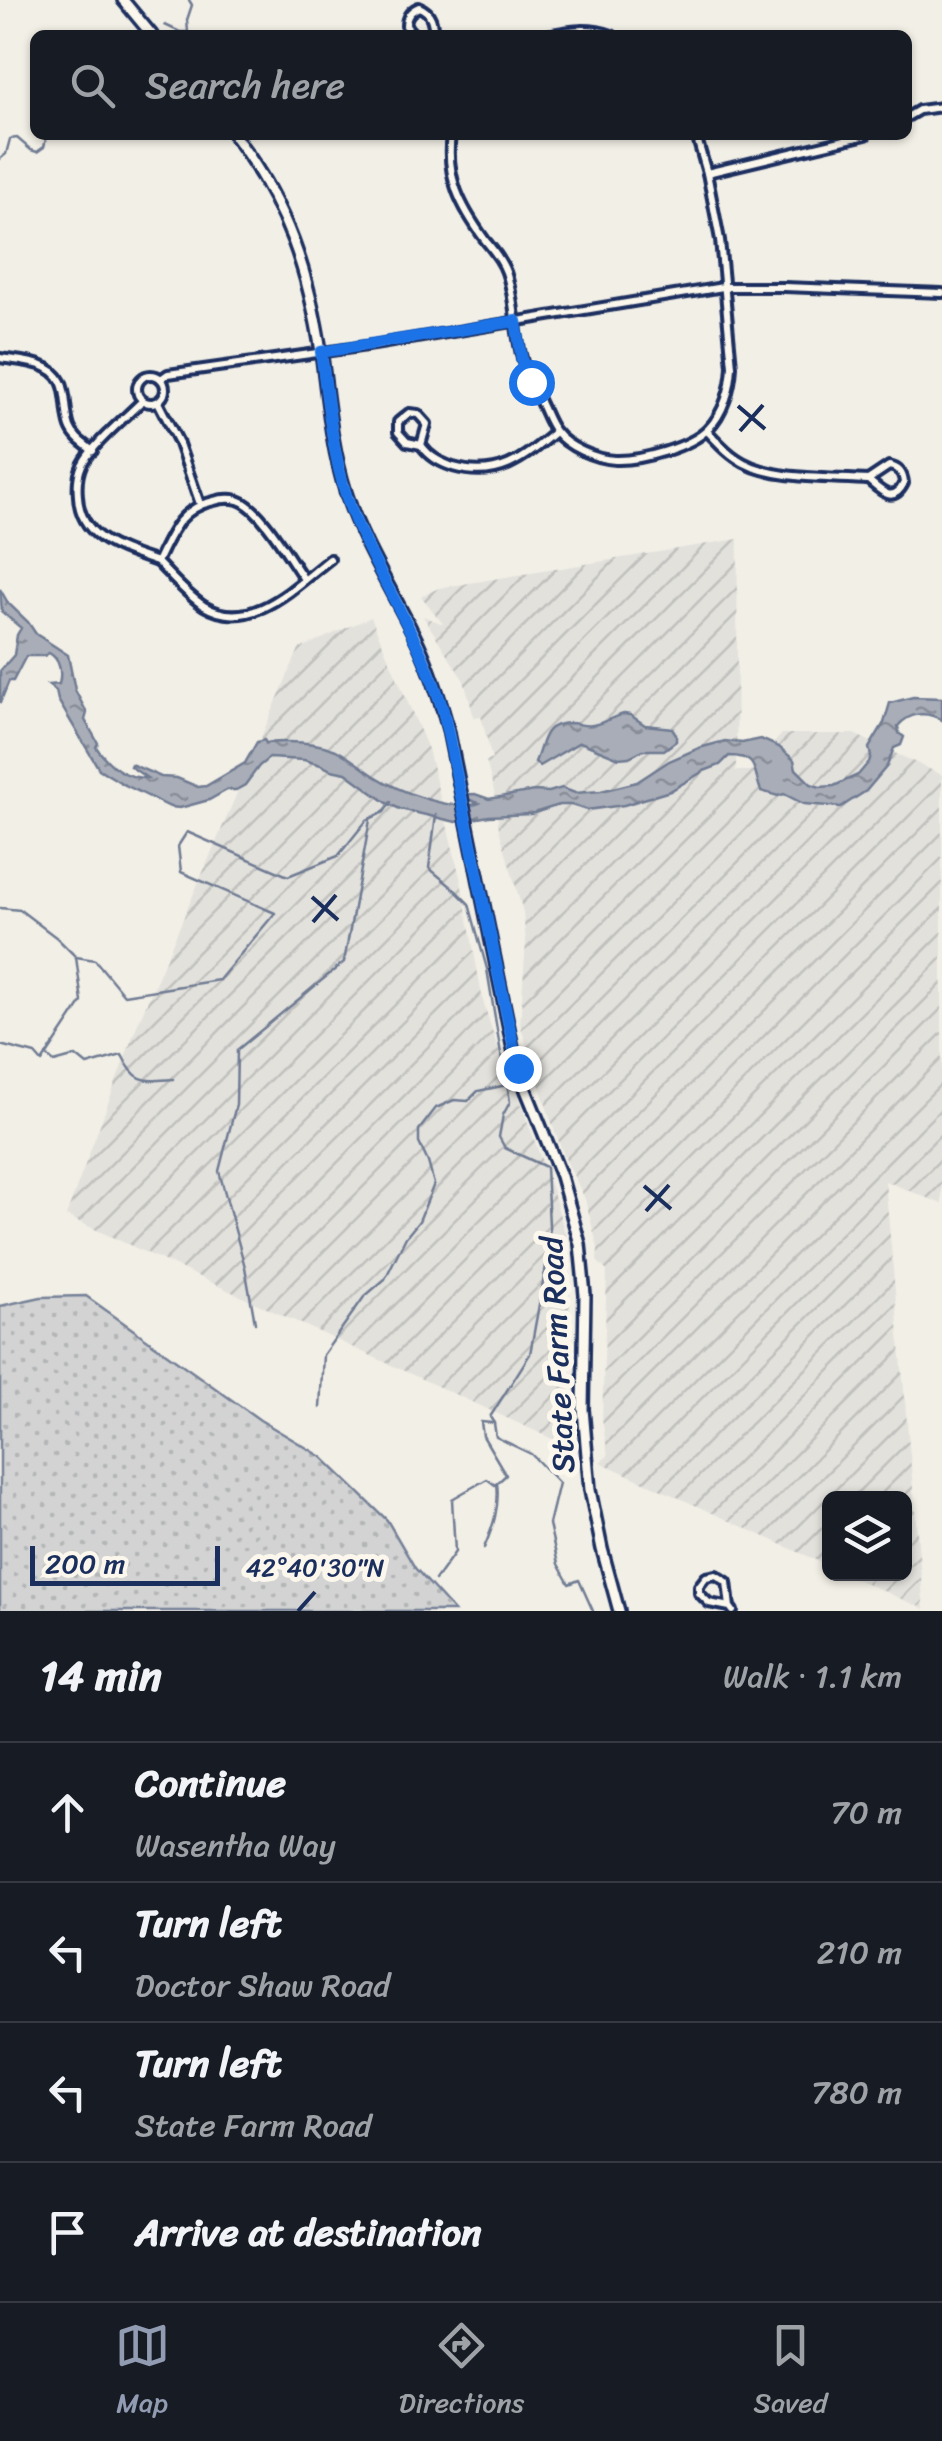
<!DOCTYPE html>
<html lang="en">
<head>
<meta charset="utf-8">
<style>
  body { margin:0; font-family:Sriracha,sans-serif; background:#242831; color:#f1f3f6 }
  .controls { position:absolute; right:30px; bottom:30px; display:grid; overflow:hidden; border-radius:15px; box-shadow:0 2px 8px #0004 }
  .controls button { width:90px; height:90px; display:grid; place-items:center; padding:0; border:0; border-bottom:2px solid #363941; background:#171b24; color:#f1f3f6; font:50px sans-serif }
  .scale { position:absolute; left:30px; bottom:25px; width:190px; box-sizing:border-box; padding-left:10px; border:5px solid #1b2f5e; border-top:0; font-size:28px; line-height:35px; white-space:nowrap; color:#1b2f5e; -webkit-text-stroke:8px #fbf7ec; paint-order:stroke }
  .stop { position:absolute; width:30px; height:30px; margin:-22px; border:8px solid #1a73e8; border-radius:50%; background:#fff }
  .stop.end { background:#1a73e8; border-color:#fff; box-shadow:0 2px 10px #0008 }
  .list { margin:0; padding:0; list-style:none }
  h2 { display:flex; justify-content:space-between; align-items:center; height:130px; margin:0; padding:0 40px; font-size:42px }
  h2 small { font-size:32px; font-weight:400; color:#9ea1a6 }
  .list li { display:grid; grid-template-columns:65px 1fr auto; gap:30px; align-items:center; box-sizing:border-box; height:140px; padding:0 40px; border-top:2px solid #363941 }
  .list b { display:block; font-size:38px; white-space:nowrap }
  .list p { margin:0; font-size:32px; white-space:nowrap; color:#9ea1a6 }
  .list em { font-size:32px; font-style:normal; color:#9ea1a6 }
  .icon { flex:none; width:55px; height:55px; fill:none; stroke:currentColor; stroke-width:2; stroke-linecap:round; stroke-linejoin:round }
  .map { position:relative; flex:none; width:942px; height:1611px; overflow:hidden }
  .search { position:absolute; background:#171b24; box-shadow:0 2px 8px #0004; left:30px; right:30px; top:30px; height:110px; display:flex; align-items:center; gap:25px; box-sizing:border-box; padding:0 35px; border-radius:15px; color:#9ea1a6; font-size:38px }
  .sheet { height:690px; background:#171b24 }
  nav { display:flex; justify-content:space-around; align-items:center; box-sizing:border-box; height:140px; border-top:2px solid #363941; background:#171b24; font-size:28px; color:#9ea1a6 }
  nav a { display:grid; justify-items:center; gap:5px }
  nav .on { color:#919bb2 }
  .map>svg:first-child { display:block }
</style>
</head>
<body>
<div class="map">
<svg width="942" height="1611" viewBox="0 0 942 1611">
  <defs>
    <pattern id="industrial-furrows" width="10" height="10" patternUnits="userSpaceOnUse" patternTransform="scale(2.5)"><rect width="10" height="10" fill="#e2e1dc"/><path d="M-1 1l2-2M0 10L10 0M9 11l2-2" fill="none" stroke="#c1c1bf"/></pattern>
    <pattern id="grass-dots" width="8" height="8" patternUnits="userSpaceOnUse" patternTransform="scale(2.5)"><rect width="8" height="8" fill="#d2d3d2"/><path d="M2 2h.1M6 6h.1" fill="none" stroke="#b4b5b7" stroke-width="1.8" stroke-linecap="round"/></pattern>
    <pattern id="water-ripples" width="26" height="14" patternUnits="userSpaceOnUse" patternTransform="scale(2.5)"><rect width="26" height="14" fill="#a9adb7"/><path d="M2 4q2-2 4 0t4 0M15 11q2-2 4 0t4 0" fill="none" stroke="#898d98"/></pattern>
  </defs>
  <rect width="100%" height="100%" fill="#f2efe6"/>
  <filter id="ink" filterUnits="userSpaceOnUse"><feTurbulence type="fractalNoise" baseFrequency=".01" numOctaves="2"/><feDisplacementMap in="SourceGraphic" scale="20" xChannelSelector="R" yChannelSelector="G"/><feConvolveMatrix kernelMatrix="1 2 1 2 8 2 1 2 1" color-interpolation-filters="sRGB"/></filter>
  <g filter="url(#ink)">
    <g fill="url(#industrial-furrows)">
      <path d="M738,539L736,771H750L782,734H854L942,775V1204L885,1181L924,1609L845,1574H904V1498H830L829,1566L600,1462L608,1456L602,1419L607,1271L597,1261L598,1248L585,1199L565,1158L550,1118L520,1024L526,942L523,912L499,829L494,791L486,761L492,759L481,716L474,717L464,681L423,616L443,624L421,596L439,588Z"/>
      <path d="M371,617L428,749L461,881L483,1001L499,1052L509,1070L553,1192L566,1237L547,1241L548,1248L570,1270L568,1412L570,1447L66,1216L136,1028L299,649Z"/>
    </g>
    <path fill="url(#grass-dots)" stroke="#768198" stroke-width="2.5" d="M86,1296L260,1420L322,1457L387,1520L415,1568L454,1611H0V1306L41,1297Z"/>
    <g fill="url(#water-ripples)" stroke="#707b93" stroke-width="2.5">
      <path d="M0,589L8,603L28,622L36,634L68,655L75,690L87,713L85,720L98,743L96,747C109,765 124,778 147,778L130,766L131,764L161,777L177,778L198,787L206,786L245,763L257,742L264,740L266,743C290,741 314,741 336,750C350,757 362,768 375,776C398,791 454,813 479,803L454,795L475,794L489,799L534,791L549,792L562,788L575,793L601,791L637,782L669,761L699,748L725,741L742,743L761,739L779,747L794,760L796,769L811,784L820,787L834,786L858,775L869,762L871,756L869,748L884,723L890,703L913,697L942,698V720C927,711 910,712 898,726L899,733L904,737L901,745L894,748L887,766L866,791L841,807L804,804L784,794L778,796L761,791C753,771 759,756 729,756L720,765L704,771L670,791L624,805L587,810L571,805H559L531,814L489,816L456,822L400,809L387,803L346,773L331,770L321,765L304,760L269,758L259,766L245,785L236,790H227L209,800L180,808L170,807L123,784L99,769L58,700L56,691L48,685L59,684C62,673 60,659 49,653L44,656H26L13,681H9L0,703V671L14,655L17,635L21,628L2,612Z"/>
      <path d="M624,714L630,715L645,725L672,728L676,734V741L664,750H643L629,757L619,758L580,742L539,766L535,762C544,742 541,724 569,723C578,723 585,727 593,725C603,723 613,717 624,714Z"/>
    </g>
    <g fill="none" stroke-linecap="round" stroke-linejoin="round">
      <g stroke="#707b93" stroke-width="2.5">
        <path d="M165,25L180,32H188L187,20L192,5L189,0"/>
        <path d="M69,135H71"/>
        <path d="M0,159L6,154L10,139L17,138L31,150L37,152L44,147L47,135"/>
        <path d="M436,815L429,868L453,888L469,904L487,969L503,1066"/>
        <path d="M0,908L20,910L57,938L76,957L95,960L124,995L219,980L275,913L181,872L178,846L187,832L288,876L338,856L367,820L384,812L391,802"/>
        <path d="M0,1045L35,1054L42,1062L82,1002L76,957"/>
        <path d="M46,1055L54,1062L76,1056L87,1065L122,1055C136,1084 144,1081 173,1079"/>
        <path d="M507,1083L510,1102L503,1115L499,1137L505,1148L546,1167L550,1244L530,1354L490,1417L494,1423L496,1437L531,1454L559,1483L549,1524L558,1564L569,1584L579,1580L593,1611"/>
        <path d="M255,1323L245,1267L219,1171L236,1105L237,1050L344,962L370,820"/>
        <path d="M320,1408L323,1355L364,1297L385,1279L406,1237L419,1221L434,1184L428,1162L419,1143V1130L436,1108L454,1100L468,1101L478,1091L507,1085"/>
        <path d="M484,1548C493,1527 500,1507 497,1483"/>
        <path d="M435,1580L455,1552L452,1499L487,1479L495,1485L506,1475L483,1436L481,1422L492,1423"/>
      </g>
      <g stroke="#1b2f5e" stroke-width="14">
        <g id="minor">
          <path d="M414,35L406,26C406,16 410,11 419,7C432,12 433,23 434,35"/>
          <path d="M547,35C570,30 589,27 612,35"/>
          <path d="M907,117L919,110L942,107"/>
          <path d="M451,135C445,177 461,207 485,240C493,250 502,260 506,272C516,301 514,333 523,362C527,376 535,390 541,404C545,412 549,424 555,431C567,447 595,459 615,460C640,461 691,447 708,429C724,413 731,388 732,366L720,240L707,173L696,135"/>
          <path d="M707,173L866,135"/>
          <path d="M0,358C13,360 28,361 40,365C73,376 62,404 70,427C74,438 84,444 93,451"/>
          <circle cx="151" cy="389" r="14"/>
          <path d="M161,379L168,374L374,345L723,287H784L942,293"/>
          <path d="M142,401C126,417 91,446 82,465C78,474 77,486 78,496C80,540 123,550 157,562"/>
          <path d="M158,402L178,441L200,504"/>
          <path d="M409,413L418,414L427,424L421,445L407,442L398,432V422Z"/>
          <path d="M707,431C716,440 725,451 736,458C768,481 829,477 868,480"/>
          <path d="M421,445C430,457 439,462 453,467C498,480 523,459 555,432"/>
          <path d="M889,466C899,468 903,473 904,483C893,505 881,491 868,480Z"/>
          <path d="M304,579C289,558 261,507 238,500C230,498 221,499 214,501C180,508 171,533 157,562C172,577 186,594 204,606C251,634 295,586 330,559"/>
          <path d="M730,1607L709,1603L699,1593V1586L706,1577L716,1575L727,1582L730,1607L733,1611"/>
        </g>
      </g>
      <g stroke="#1b2f5e" stroke-width="16">
        <g id="major">
          <path d="M123,0L152,35"/>
          <path d="M234,135C287,205 309,272 322,358C328,404 332,449 346,493C362,545 394,593 418,643C431,671 440,699 448,729L517,1068L561,1176L580,1244L585,1295L583,1409L590,1490L602,1549L619,1611"/>
        </g>
      </g>
      <use href="#minor" stroke="#fbf7ec" stroke-width="6"/>
      <use href="#major" stroke="#fbf7ec" stroke-width="9"/>
    </g>
  </g>
  <g fill="none" stroke-linecap="round" stroke-linejoin="round" filter="url(#ink)">
    <path stroke="#1a73e8" stroke-width="12" d="M518,1068L443,710C422,642 383,585 355,520C333,466 329,409 321,352L516,321L522,361L531,382"/>
  </g>
  <path fill="none" stroke="#1b2f5e" stroke-width="4" d="M738,406L765,429M740,431L763,405M312,897L338,920M313,922L336,895M644,1186L671,1209M646,1211L669,1185M298,1611L315,1592"/>
  <g text-anchor="middle" stroke-width="10" stroke-linejoin="round" paint-order="stroke">
    <g font-size="32" fill="#1b2f5e" stroke="#fbf7ec">
      <text transform="translate(557 1355) rotate(-93)" y="11">State Farm Road</text>
    </g>
  </g>
  <g font-size="25" text-anchor="middle" fill="#1b2f5e" stroke="#fbf7ec" stroke-width="10" stroke-linejoin="round" paint-order="stroke">
    <text x="315" y="1576">42°40'30"N</text>
  </g>
</svg>
<div class="controls">
<button><svg class="icon" aria-label="layers" viewBox="0 0 24 24"><path d="M12 4l9 5-9 5-9-5zM3 14l9 5 9-5"/></svg></button>
</div>
<div class="scale">200 m</div>
<div class="stop" style="left:531px;top:382px"></div>
<div class="stop end" style="left:518px;top:1068px"></div>
<div class="search"><svg class="icon" aria-label="search" viewBox="0 0 24 24"><circle cx="10" cy="10" r="6"/><path d="M15 15l6 6"/></svg>Search here</div>
</div>
<section class="sheet">
<h2>14 min<small>Walk · 1.1 km</small></h2>
<ul class="list">
<li><svg class="icon" aria-label="ahead" viewBox="0 0 24 24"><path d="M12 20V5M6 11l6-6 6 6"/></svg><div><b>Continue</b><p>Wasentha Way</p></div><em>70 m</em></li>
<li><svg class="icon" aria-label="left" viewBox="0 0 24 24"><path d="M17 20v-9H6M10 6l-5 5 5 5"/></svg><div><b>Turn left</b><p>Doctor Shaw Road</p></div><em>210 m</em></li>
<li><svg class="icon" aria-label="left" viewBox="0 0 24 24"><path d="M17 20v-9H6M10 6l-5 5 5 5"/></svg><div><b>Turn left</b><p>State Farm Road</p></div><em>780 m</em></li>
<li><svg class="icon" aria-label="arrive" viewBox="0 0 24 24"><path d="M6 21V4h12l-3 4 3 4H6"/></svg><div><b>Arrive at destination</b></div></li>
</ul>
</section>
<nav>
<a class="on"><svg class="icon" aria-label="map" viewBox="0 0 24 24"><path d="M3 6l6-2 6 2 6-2v14l-6 2-6-2-6 2zM9 4v14M15 6v14"/></svg>Map</a>
<a><svg class="icon" aria-label="directions" viewBox="0 0 24 24"><path d="M12 3l9 9-9 9-9-9zM9 14v-3h6M13 9l2 2-2 2"/></svg>Directions</a>
<a><svg class="icon" aria-label="saved" viewBox="0 0 24 24"><path d="M7 4h10v16l-5-4-5 4z"/></svg>Saved</a>
</nav>
</body>
</html>
